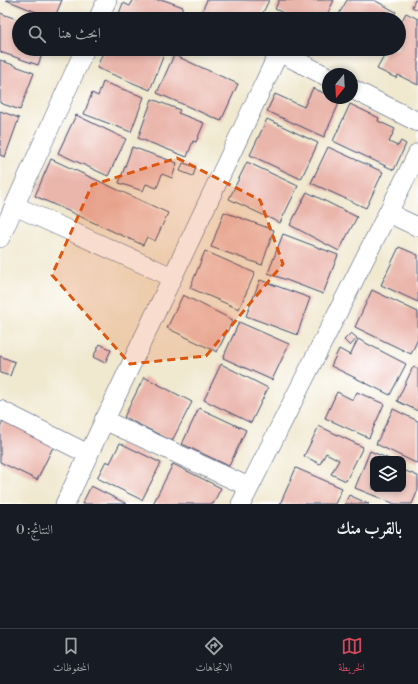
<!DOCTYPE html>
<html lang="ar">
<head>
<meta charset="utf-8">
<style>
  body { margin:0; font-family:"Libre Bodoni",Amiri,serif; background:#20242c; color:#f1f3f6; direction:rtl }
  .controls { position:absolute; right:12px; bottom:12px; display:grid; overflow:hidden; border-radius:8px; box-shadow:0 2px 6px #0003 }
  .controls button { width:36px; height:36px; display:grid; place-items:center; padding:0; border:0; border-bottom:1px solid #363941; background:#171b24; color:#f1f3f6; font:20px sans-serif }
  .compass { position:absolute; left:322px; top:68px; width:36px; height:36px; border-radius:50%; background:#171b24; box-shadow:0 2px 6px #0003; rotate:198deg }
  .list { margin:0; padding:0; list-style:none }
  h2 { display:flex; justify-content:space-between; align-items:center; height:52px; margin:0; padding:0 16px; font-size:17px }
  h2 small { font-size:13px; font-weight:400; color:#9ea1a6 }
  .icon { flex:none; width:22px; height:22px; fill:none; stroke:currentColor; stroke-width:2; stroke-linecap:round; stroke-linejoin:round }
  .map { position:relative; flex:none; width:418px; height:504px; overflow:hidden; direction:ltr }
  .search { position:absolute; background:#171b24; box-shadow:0 2px 6px #0003; left:12px; right:12px; top:12px; height:44px; display:flex; align-items:center; gap:10px; box-sizing:border-box; padding:0 14px; border-radius:22px; color:#9ea1a6; font-size:15px }
  .sheet { height:124px; background:#171b24 }
  nav { display:flex; justify-content:space-around; align-items:center; box-sizing:border-box; height:56px; border-top:1px solid #363941; background:#171b24; font-size:11px; color:#9ea1a6 }
  nav a { display:grid; justify-items:center; gap:2px }
  nav .on { color:#d1495b }
  .map>svg:first-child { display:block }
</style>
</head>
<body>
<div class="map">
<svg width="418" height="504" viewBox="0 0 418 504">
  <rect width="100%" height="100%" fill="#fff"/>
  <filter id="ink" filterUnits="userSpaceOnUse"><feTurbulence type="fractalNoise" baseFrequency=".025" numOctaves="2"/><feDisplacementMap in="SourceGraphic" scale="8" xChannelSelector="R" yChannelSelector="G"/><feConvolveMatrix kernelMatrix="1 2 1 2 8 2 1 2 1" color-interpolation-filters="sRGB"/></filter>
  <filter id="wash" filterUnits="userSpaceOnUse"><feTurbulence type="fractalNoise" baseFrequency=".012" numOctaves="4" result="noise"/><feDisplacementMap in="SourceGraphic" scale="16" xChannelSelector="R" yChannelSelector="G"/><feGaussianBlur stdDeviation="0.9" result="paint"/><feColorMatrix in="noise" values="0 0 0 0 0 0 0 0 0 0 0 0 0 0 0 0 0 1.4 0 .05"/><feComposite in="paint" operator="in"/></filter>
  <g filter="url(#wash)">
    <rect width="100%" height="100%" fill="#f0e8cf"/>
    <g id="blocks">
      <g fill="#eab5ab">
        <path d="M6,0H62L54,19Z"/>
        <path d="M133,0H164L183,7L178,19H117L123,3L130,6Z"/>
        <path d="M207,0H269L260,19H220L202,11Z"/>
        <path d="M279,0H334L325,19H296L275,9Z"/>
        <path d="M347,0H374L396,12L392,19H343L338,16Z"/>
        <path d="M415,0H418V10L412,7Z"/>
        <path d="M0,13L19,20V49H44L38,65L0,52Z"/>
        <path d="M406,13L418,19V85L398,75L396,78L377,69L388,49H399V26Z"/>
        <path d="M104,49H158L165,52L150,90L97,68Z"/>
        <path d="M174,55L238,84L221,121L157,93Z"/>
        <path d="M0,60L34,73L20,110L0,103Z"/>
        <path d="M103,82L144,97L131,132L84,114L92,93L98,96Z"/>
        <path d="M313,88L328,95V98L340,101L324,137L267,111L275,94L304,107Z"/>
        <path d="M152,99L180,110L178,113L204,123L196,142L193,141L187,157L138,138Z"/>
        <path d="M350,104L379,118L378,121L395,129L389,142L398,146L401,141L406,144L394,170L333,141Z"/>
        <path d="M0,111L19,118L5,157L0,155Z"/>
        <path d="M76,115L126,139L108,176L58,153Z"/>
        <path d="M267,119L318,143L301,179L250,155Z"/>
        <path d="M132,147L177,163L172,178L162,174L157,188L146,184L143,191L119,183Z"/>
        <path d="M328,147L383,172L366,208L311,183Z"/>
        <path d="M51,159L168,213L155,241L147,237L143,245L35,196Z"/>
        <path d="M247,162L298,186L280,223L229,199Z"/>
        <path d="M183,163L196,167L193,176L180,171Z"/>
        <path d="M307,192L357,217L339,251L290,225Z"/>
        <path d="M224,212L274,230L262,265L211,247Z"/>
        <path d="M283,234L338,255L323,294L268,273Z"/>
        <path d="M399,247L418,255V302L381,285Z"/>
        <path d="M205,251L255,273L239,309L190,288Z"/>
        <path d="M260,280L310,298L297,335L246,316Z"/>
        <path d="M372,290L418,312V339L411,354L355,327Z"/>
        <path d="M183,295L233,320L217,352L167,328Z"/>
        <path d="M239,322L289,344L272,380L223,358Z"/>
        <path d="M351,333L357,338L350,346L344,340Z"/>
        <path d="M358,339L406,364L390,395L331,366L339,349L350,355Z"/>
        <path d="M100,344L111,350L105,363L93,357Z"/>
        <path d="M0,356L15,362L10,376L0,373Z"/>
        <path d="M221,364L268,388L251,423L204,400Z"/>
        <path d="M413,367L418,369V411L397,401Z"/>
        <path d="M144,377L192,402L172,441L124,417Z"/>
        <path d="M337,392L353,400L357,392L384,404L369,438L325,418Z"/>
        <path d="M199,408L246,430L229,466L182,444Z"/>
        <path d="M393,409L418,421V464L376,444Z"/>
        <path d="M6,416L56,441L37,480L0,462V428Z"/>
        <path d="M319,426L363,447L346,481L331,474L339,460L326,453L320,464L304,456Z"/>
        <path d="M120,443L161,463L142,500L97,478L106,461L110,463Z"/>
        <path d="M370,451L389,459H373V489H403V470L418,476V490L412,504H395L355,488Z"/>
        <path d="M173,464L221,488L213,504H153Z"/>
        <path d="M296,468L342,488L335,504H280Z"/>
        <path d="M91,486L127,504H82Z"/>
        <path d="M349,495L369,504H345Z"/>
      </g>
    </g>
  </g>
  <g filter="url(#ink)">
    <use href="#blocks" fill-opacity="0" stroke="#3b4b6f" stroke-width="1"/>
    <g fill="none" stroke-linecap="round" stroke-linejoin="round">
      <g stroke="#3b4b6f" stroke-width="20">
        <g id="minor">
          <path d="M98,19L107,0"/>
          <path d="M352,89L418,122"/>
          <path d="M15,206L172,277"/>
          <path d="M388,213L418,227"/>
          <path d="M0,238L85,49"/>
          <path d="M0,410L88,454"/>
          <path d="M104,420L249,487"/>
          <path d="M65,504L279,52L328,77"/>
          <path d="M241,504L418,153"/>
        </g>
      </g>
      <use href="#minor" stroke="#fff" stroke-width="19"/>
    </g>
  </g>
  <path fill="#de5710" fill-opacity="0.2" stroke="#de5710" stroke-width="3" stroke-dasharray="8 5" stroke-linejoin="round" d="M177,158L260,200L283,264L206,356L130,364L52,275L92,185Z"/>
</svg>
<div class="controls">
<button><svg class="icon" aria-label="layers" viewBox="0 0 24 24"><path d="M12 4l9 5-9 5-9-5zM3 14l9 5 9-5"/></svg></button>
</div>
<svg class="compass" viewBox="-18 -18 36 36"><path d="M0-13l5 13h-10z" fill="#e53935"/><path d="M0 13l5-13h-10z" fill="#9ea1a6"/></svg>
<div class="search"><svg class="icon" aria-label="search" viewBox="0 0 24 24"><circle cx="10" cy="10" r="6"/><path d="M15 15l6 6"/></svg>ابحث هنا</div>
</div>
<section class="sheet">
<h2>بالقرب منك<small>النتائج: 0</small></h2>
<ul class="list">
</ul>
</section>
<nav>
<a class="on"><svg class="icon" aria-label="map" viewBox="0 0 24 24"><path d="M3 6l6-2 6 2 6-2v14l-6 2-6-2-6 2zM9 4v14M15 6v14"/></svg>الخريطة</a>
<a><svg class="icon" aria-label="directions" viewBox="0 0 24 24"><path d="M12 3l9 9-9 9-9-9zM9 14v-3h6M13 9l2 2-2 2"/></svg>الاتجاهات</a>
<a><svg class="icon" aria-label="saved" viewBox="0 0 24 24"><path d="M7 4h10v16l-5-4-5 4z"/></svg>المحفوظات</a>
</nav>
</body>
</html>
